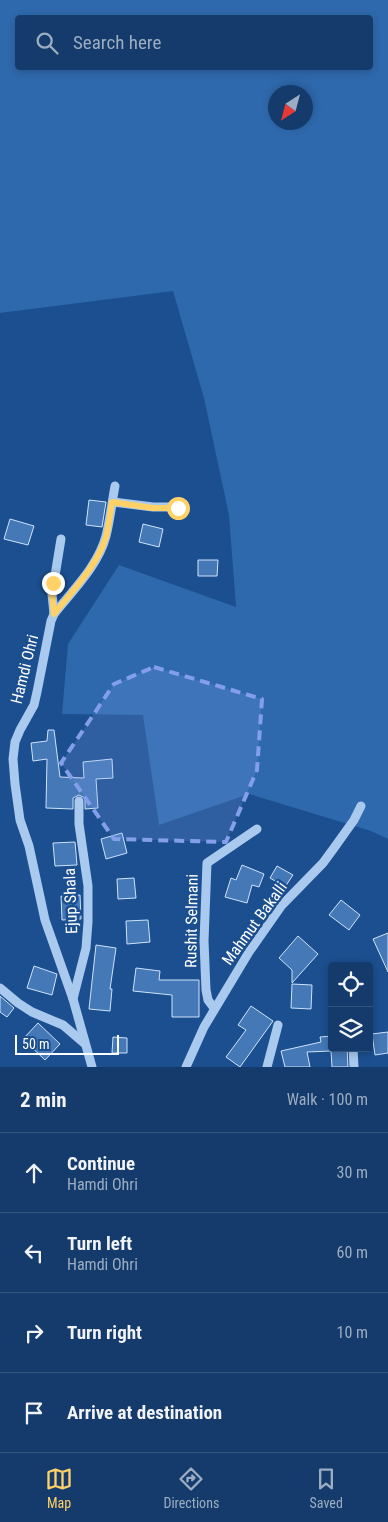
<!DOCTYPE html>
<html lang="en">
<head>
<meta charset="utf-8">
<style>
  body { margin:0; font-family:"Roboto Condensed",sans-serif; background:#1d4271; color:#f1f3f6 }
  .controls { position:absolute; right:15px; bottom:15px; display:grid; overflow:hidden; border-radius:5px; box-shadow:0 2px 8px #0003 }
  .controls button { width:45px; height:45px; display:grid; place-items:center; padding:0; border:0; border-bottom:1px solid #33557e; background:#143b6b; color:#f1f3f6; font:25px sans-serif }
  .compass { position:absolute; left:268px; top:85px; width:45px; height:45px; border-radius:50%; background:#143b6b; box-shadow:0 2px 8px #0003; rotate:216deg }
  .scale { position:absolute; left:15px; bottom:12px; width:104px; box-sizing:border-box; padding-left:5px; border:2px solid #fff; border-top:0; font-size:14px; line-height:18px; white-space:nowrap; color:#fff; -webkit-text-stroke:4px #1b4f8f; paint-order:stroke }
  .stop { position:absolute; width:15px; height:15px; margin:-11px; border:4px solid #ffd166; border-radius:50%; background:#fff }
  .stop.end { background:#ffd166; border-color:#fff; box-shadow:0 1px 5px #0008 }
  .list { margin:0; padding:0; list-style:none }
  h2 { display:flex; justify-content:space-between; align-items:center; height:65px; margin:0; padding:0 20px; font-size:21px }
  h2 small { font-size:16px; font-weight:400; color:#9dadc1 }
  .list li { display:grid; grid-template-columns:32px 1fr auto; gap:15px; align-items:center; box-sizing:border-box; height:80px; padding:0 20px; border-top:1px solid #33557e }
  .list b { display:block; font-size:19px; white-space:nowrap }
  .list p { margin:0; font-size:16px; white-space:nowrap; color:#9dadc1 }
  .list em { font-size:16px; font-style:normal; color:#9dadc1 }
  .icon { flex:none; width:28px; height:28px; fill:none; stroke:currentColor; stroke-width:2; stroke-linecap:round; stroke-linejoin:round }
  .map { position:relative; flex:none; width:388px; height:1067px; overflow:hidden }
  .search { position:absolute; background:#143b6b; box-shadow:0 2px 8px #0003; left:15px; right:15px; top:15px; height:55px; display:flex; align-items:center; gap:12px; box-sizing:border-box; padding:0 18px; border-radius:5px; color:#9dadc1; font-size:19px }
  .sheet { height:385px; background:#143b6b }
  nav { display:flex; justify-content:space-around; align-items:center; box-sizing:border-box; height:70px; border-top:1px solid #33557e; background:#143b6b; font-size:14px; color:#9dadc1 }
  nav a { display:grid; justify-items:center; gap:2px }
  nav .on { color:#ffd166 }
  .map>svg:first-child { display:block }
</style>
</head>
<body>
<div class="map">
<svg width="388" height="1067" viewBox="0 0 388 1067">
  <rect width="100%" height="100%" fill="#1b4f8f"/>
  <path fill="#2e69ad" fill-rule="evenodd" d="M0,0H388V839L371,831L249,794L159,825L143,715L62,714L68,644L119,565L236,607L229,515L204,398L173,291L0,313ZM18,18H370V68H18ZM276,92H306V122H276Z"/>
  <g fill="#4478b7" stroke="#cfe3fa">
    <path d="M89,500L106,502L102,527L86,525Z"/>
    <path d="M10,519L34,526L28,545L4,539Z"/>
    <path d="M143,524L163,529L159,547L139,542Z"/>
    <path d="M198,560H218L217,576H198Z"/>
    <path d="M48,730H54L60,777L84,778L83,762L112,759L113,778L96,779L98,808L85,809V798L79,795L73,798V809L46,808L47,759L33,761L31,743L47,741Z"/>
    <path d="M122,833L127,853L106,859L101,839Z"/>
    <path d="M75,842L77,865L55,866L53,843Z"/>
    <path d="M242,865L264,874L259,887L252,885L247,903L225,897L231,878L236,880Z"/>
    <path d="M277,866L293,875L285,887L270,878Z"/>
    <path d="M134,878L136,898L118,899L117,879Z"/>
    <path d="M80,895L81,919L62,920L61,896Z"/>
    <path d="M341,900L360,915L349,930L329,915Z"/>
    <path d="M148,920L150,942L127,944L126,921Z"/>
    <path d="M388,933V972L373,939Z"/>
    <path d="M298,936L318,954L292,983V970L279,958Z"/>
    <path d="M96,945L116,948L110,989H112L110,1011L89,1009Z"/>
    <path d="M34,966L57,974L52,995L27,988Z"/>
    <path d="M136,968L160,971L159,980H199V1017H172V995L133,991Z"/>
    <path d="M292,984L312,985L311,1009L291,1008Z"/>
    <path d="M0,996L14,1008L7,1017L0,1012Z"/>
    <path d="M251,1006L273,1021L240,1067L226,1057L246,1030L238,1025Z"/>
    <path d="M38,1023L60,1044L45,1060L23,1039Z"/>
    <path d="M388,1032V1053L375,1055L372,1034Z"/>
    <path d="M332,1036V1048H347L348,1067H332L331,1051L307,1052L310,1067H285L281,1051L321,1042L320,1037Z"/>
    <path d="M113,1037L127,1038V1053H112Z"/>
  </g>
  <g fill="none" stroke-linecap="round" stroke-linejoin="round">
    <g stroke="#a9c9ee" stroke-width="9">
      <path d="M113,502L153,507H178"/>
      <path d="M54,614L52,594L61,539"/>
      <path d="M0,988L18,1003L32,1012L63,1025L84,1043"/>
      <path d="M73,999L86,948L88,922V886L79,824V801"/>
      <path d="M214,1008L208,1000L206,990L204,941L207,863L257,829"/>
      <path d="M353,1048L354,1067"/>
      <path d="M92,1067L73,999L45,920L29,846L20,820L15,784L13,759L15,742L20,730L34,705L37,692L51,621L54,614C73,590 98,566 106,536C110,520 112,502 115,486"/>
      <path d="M186,1067L204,1027L249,952L282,905L323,863L334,848L354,820L361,806"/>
      <path d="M267,1067L278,1025"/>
    </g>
  </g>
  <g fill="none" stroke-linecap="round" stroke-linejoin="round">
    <path stroke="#ffd166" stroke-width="6" d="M53,583L52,594L54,614C73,590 97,566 106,537C109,526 110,514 112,502L153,508H178"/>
  </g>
  <path fill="#839eea" fill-opacity="0.2" stroke="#839eea" stroke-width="4" stroke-dasharray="10 6" stroke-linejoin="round" d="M154,667L262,699L257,770L226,842L114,839L61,763L114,684Z"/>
  <g text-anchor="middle" stroke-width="5" stroke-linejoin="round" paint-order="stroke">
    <g font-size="16" fill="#fff" stroke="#1b4f8f">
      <text transform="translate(24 669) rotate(-76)" y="6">Hamdi Ohri</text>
      <text transform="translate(70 901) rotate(-92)" y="6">Ejup Shala</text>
      <text transform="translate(191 921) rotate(-89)" y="6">Rushit Selmani</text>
      <text transform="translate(254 923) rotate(-54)" y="6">Mahmut Bakalli</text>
    </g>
  </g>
</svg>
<div class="controls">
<button><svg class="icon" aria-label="locate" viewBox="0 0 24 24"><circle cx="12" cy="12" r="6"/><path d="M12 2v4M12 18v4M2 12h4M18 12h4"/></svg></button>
<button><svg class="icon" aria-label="layers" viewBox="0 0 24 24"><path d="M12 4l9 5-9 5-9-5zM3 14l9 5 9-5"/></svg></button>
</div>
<svg class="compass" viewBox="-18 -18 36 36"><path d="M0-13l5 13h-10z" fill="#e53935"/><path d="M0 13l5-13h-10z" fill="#9dadc1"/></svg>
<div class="scale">50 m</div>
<div class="stop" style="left:178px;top:508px"></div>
<div class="stop end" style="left:53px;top:583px"></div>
<div class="search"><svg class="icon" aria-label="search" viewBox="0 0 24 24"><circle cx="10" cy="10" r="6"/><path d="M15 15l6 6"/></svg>Search here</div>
</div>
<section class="sheet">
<h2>2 min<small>Walk · 100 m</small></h2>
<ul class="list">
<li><svg class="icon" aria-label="ahead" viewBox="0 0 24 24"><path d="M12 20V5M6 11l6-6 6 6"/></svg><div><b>Continue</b><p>Hamdi Ohri</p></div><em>30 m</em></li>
<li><svg class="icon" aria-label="left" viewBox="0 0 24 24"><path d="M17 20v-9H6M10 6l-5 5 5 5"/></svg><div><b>Turn left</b><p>Hamdi Ohri</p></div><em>60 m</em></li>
<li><svg class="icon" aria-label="right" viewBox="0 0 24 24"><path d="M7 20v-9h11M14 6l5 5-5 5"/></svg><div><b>Turn right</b></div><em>10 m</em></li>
<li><svg class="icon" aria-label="arrive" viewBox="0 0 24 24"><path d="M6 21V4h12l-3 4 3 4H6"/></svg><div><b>Arrive at destination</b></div></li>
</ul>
</section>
<nav>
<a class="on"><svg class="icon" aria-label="map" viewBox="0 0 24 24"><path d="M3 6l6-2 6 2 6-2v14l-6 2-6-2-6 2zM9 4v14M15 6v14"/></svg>Map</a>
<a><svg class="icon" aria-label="directions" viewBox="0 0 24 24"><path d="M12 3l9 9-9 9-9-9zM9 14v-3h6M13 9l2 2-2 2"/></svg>Directions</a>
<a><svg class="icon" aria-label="saved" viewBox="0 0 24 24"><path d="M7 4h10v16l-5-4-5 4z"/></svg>Saved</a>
</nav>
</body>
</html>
